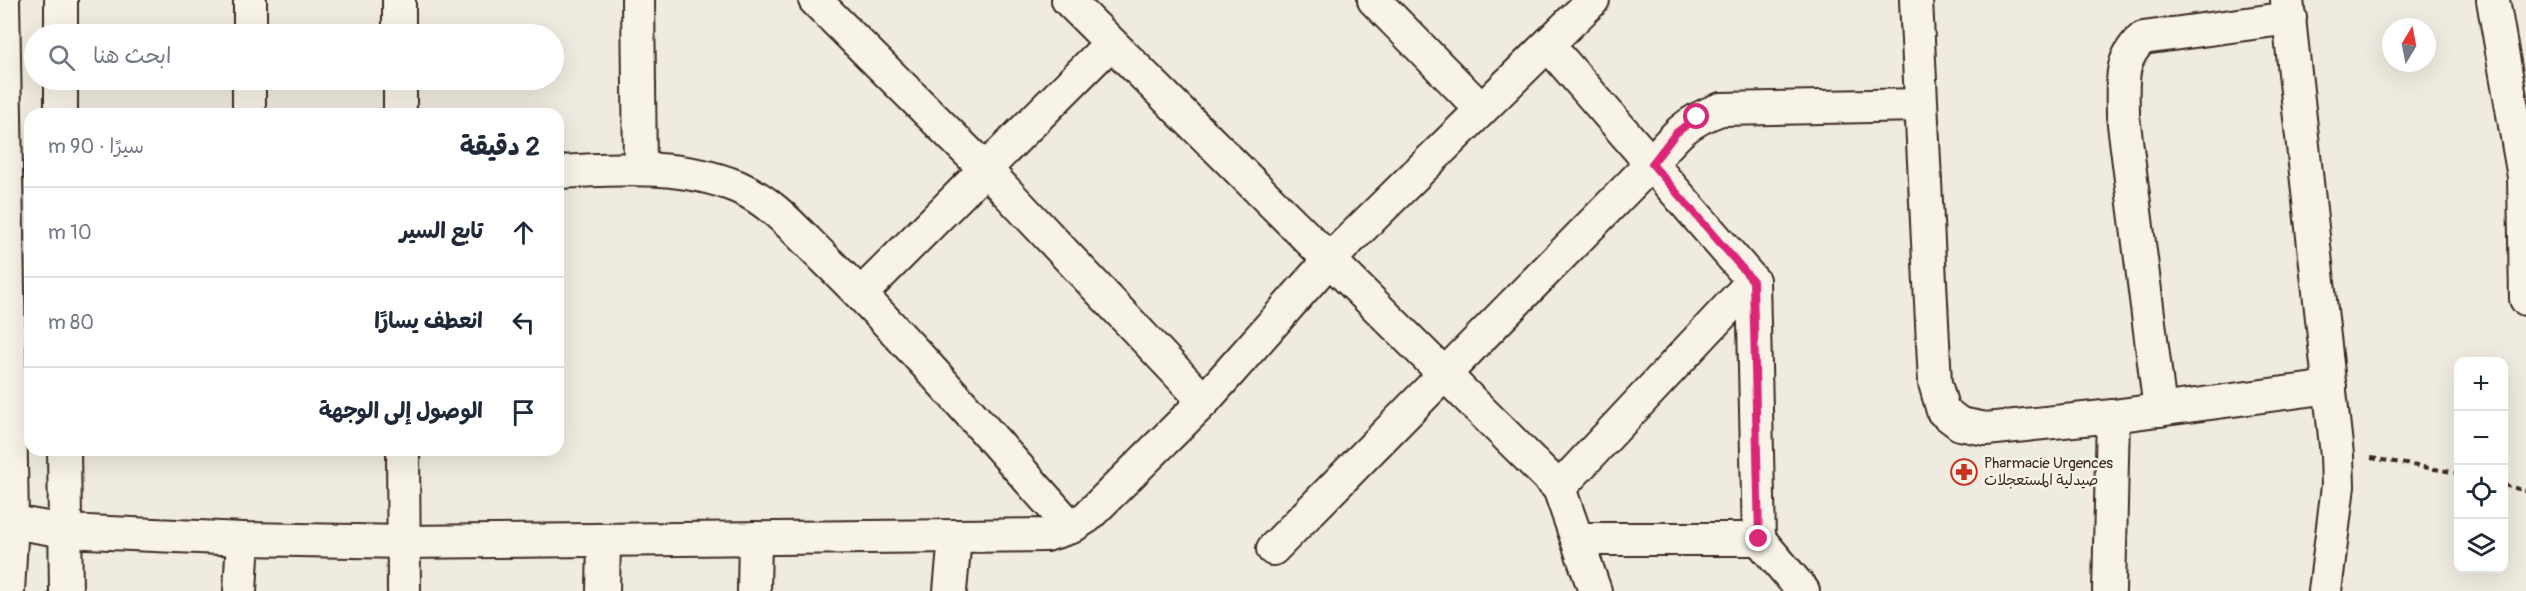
<!DOCTYPE html>
<html lang="ar">
<head>
<meta charset="utf-8">
<style>
  body { margin:0; font-family:Pangolin,"Playpen Sans Arabic",sans-serif; background:#f6f6f7; color:#1f2937; direction:rtl }
  .controls { position:absolute; right:18px; bottom:18px; display:grid; overflow:hidden; border-radius:12px; box-shadow:0 6px 24px #0002 }
  .controls button { width:54px; height:54px; display:grid; place-items:center; padding:0; border:0; border-bottom:2px solid #e0e1e3; background:#fff; color:#1f2937; font:30px sans-serif }
  .compass { position:absolute; left:2382px; top:18px; width:54px; height:54px; border-radius:50%; background:#fff; box-shadow:0 6px 24px #0002; rotate:10deg }
  .stop { position:absolute; width:18px; height:18px; margin:-14px; border:4px solid #db2777; border-radius:50%; background:#fff }
  .stop.end { background:#db2777; border-color:#fff; box-shadow:0 2px 6px #0008 }
  .list { margin:0; padding:0; list-style:none }
  h2 { display:flex; justify-content:space-between; align-items:center; height:78px; margin:0; padding:0 24px; font-size:26px }
  h2 small { font-size:20px; font-weight:400; color:#747a83 }
  .list li { display:grid; grid-template-columns:39px 1fr auto; gap:18px; align-items:center; box-sizing:border-box; height:90px; padding:0 24px; border-top:2px solid #e0e1e3 }
  .list b { display:block; font-size:22px; white-space:nowrap }
  .list em { font-size:20px; font-style:normal; color:#747a83 }
  .icon { flex:none; width:33px; height:33px; fill:none; stroke:currentColor; stroke-width:2; stroke-linecap:round; stroke-linejoin:round }
  .map { position:relative; flex:none; width:2526px; height:591px; overflow:hidden; direction:ltr }
  .search { position:absolute; background:#fff; box-shadow:0 6px 24px #0002; left:24px; top:24px; width:540px; height:66px; display:flex; align-items:center; gap:15px; box-sizing:border-box; padding:0 21px; border-radius:33px; color:#747a83; font-size:22px }
  .panel { position:absolute; background:#fff; box-shadow:0 6px 24px #0002; left:24px; top:108px; width:540px; height:348px; border-radius:18px; direction:rtl }
  .map>svg:first-child { display:block }
</style>
</head>
<body>
<div class="map">
<svg width="2526" height="591" viewBox="0 0 2526 591">
  <rect width="100%" height="100%" fill="#efebe0"/>
  <filter id="ink" filterUnits="userSpaceOnUse"><feTurbulence type="fractalNoise" baseFrequency=".0167" numOctaves="2"/><feDisplacementMap in="SourceGraphic" scale="12" xChannelSelector="R" yChannelSelector="G"/><feConvolveMatrix kernelMatrix="1 2 1 2 8 2 1 2 1" color-interpolation-filters="sRGB"/></filter>
  <g filter="url(#ink)">
    <g fill="none" stroke-linecap="round" stroke-linejoin="round">
      <g stroke="#3b2a1e" stroke-width="36">
        <g id="street">
          <path d="M3,0L12,522L8,591"/>
          <path d="M399,0V34"/>
          <path d="M638,0L640,167"/>
          <path d="M815,0L986,170L1204,401"/>
          <path d="M1068,0L1559,488L1753,281L1549,46"/>
          <path d="M1374,0L1481,109"/>
          <path d="M1916,0L1935,383L1943,411L1960,424L1986,429L2113,416L2330,387"/>
          <path d="M2287,0L2337,455L2338,486L2325,591"/>
          <path d="M2493,0L2524,177L2526,299"/>
          <path d="M61,34V0"/>
          <path d="M250,34V0"/>
          <path d="M400,80V114"/>
          <path d="M61,114V80"/>
          <path d="M249,114V80"/>
          <path d="M558,172C618,169 680,163 738,187C773,202 798,233 825,259C911,343 990,437 1071,527"/>
          <path d="M1753,281L1759,539"/>
          <path d="M861,294L1111,43"/>
          <path d="M2160,410L2123,116C2123,86 2118,59 2143,38L2290,18"/>
          <path d="M64,450L66,591"/>
          <path d="M403,450L404,591"/>
          <path d="M1559,488L1595,591"/>
          <path d="M0,517L12,522L65,531L243,539L405,542L1046,535L1071,527L1087,517L1204,401L1329,260L1593,0"/>
          <path d="M1577,539H1759L1803,591"/>
          <path d="M1273,549L1651,164C1674,136 1686,121 1721,109L1921,105"/>
          <path d="M240,591L243,539"/>
          <path d="M603,591L604,541"/>
          <path d="M754,591L755,538"/>
          <path d="M950,591L955,538"/>
          <path d="M2109,591L2113,416"/>
        </g>
      </g>
      <g stroke="#3b2a1e" stroke-width="4" stroke-dasharray="6 4.5" stroke-linecap="butt">
        <path d="M2371,458L2458,473"/>
        <path d="M2504,485L2526,491"/>
      </g>
      <use href="#street" stroke="#f7f3e8" stroke-width="32"/>
    </g>
  </g>
  <g fill="none" stroke-linecap="round" stroke-linejoin="round" filter="url(#ink)">
    <path stroke="#db2777" stroke-width="8" d="M1697,117L1676,133L1652,164L1753,281L1759,539"/>
  </g>
  <defs>
    <g id="pharmacy-ring" transform="scale(1.35)"><circle r="9.5" fill="#f7f3e8" stroke="#c8321e" stroke-width="1.5"/><path d="M-2-6h4v4h4v4h-4v4h-4v-4h-4v-4h4Z" fill="#c8321e"/></g>
  </defs>
  <g fill-rule="evenodd">
    <use href="#pharmacy-ring" x="1964" y="472"/>
  </g>
  <g text-anchor="middle" stroke-width="4.5" stroke-linejoin="round" paint-order="stroke">
    <g font-size="15" fill="#3b2a1e" stroke="#f7f3e8" text-anchor="start">
      <text x="1984" y="468">Pharmacie Urgences<tspan x="1984" dy="17">صيدلية المستعجلات</tspan></text>
    </g>
  </g>
</svg>
<div class="controls">
<button>+</button>
<button>−</button>
<button><svg class="icon" aria-label="locate" viewBox="0 0 24 24"><circle cx="12" cy="12" r="6"/><path d="M12 2v4M12 18v4M2 12h4M18 12h4"/></svg></button>
<button><svg class="icon" aria-label="layers" viewBox="0 0 24 24"><path d="M12 4l9 5-9 5-9-5zM3 14l9 5 9-5"/></svg></button>
</div>
<svg class="compass" viewBox="-18 -18 36 36"><path d="M0-13l5 13h-10z" fill="#e53935"/><path d="M0 13l5-13h-10z" fill="#747a83"/></svg>
<div class="stop" style="left:1697px;top:117px"></div>
<div class="stop end" style="left:1759px;top:539px"></div>
<div class="search"><svg class="icon" aria-label="search" viewBox="0 0 24 24"><circle cx="10" cy="10" r="6"/><path d="M15 15l6 6"/></svg>ابحث هنا</div>
<section class="panel">
<h2>2 دقيقة<small>سيرًا · 90 m</small></h2>
<ul class="list">
<li><svg class="icon" aria-label="ahead" viewBox="0 0 24 24"><path d="M12 20V5M6 11l6-6 6 6"/></svg><div><b>تابع السير</b></div><em>10 m</em></li>
<li><svg class="icon" aria-label="left" viewBox="0 0 24 24"><path d="M17 20v-9H6M10 6l-5 5 5 5"/></svg><div><b>انعطف يسارًا</b></div><em>80 m</em></li>
<li><svg class="icon" aria-label="arrive" viewBox="0 0 24 24"><path d="M6 21V4h12l-3 4 3 4H6"/></svg><div><b>الوصول إلى الوجهة</b></div></li>
</ul>
</section>
</div>
</body>
</html>
